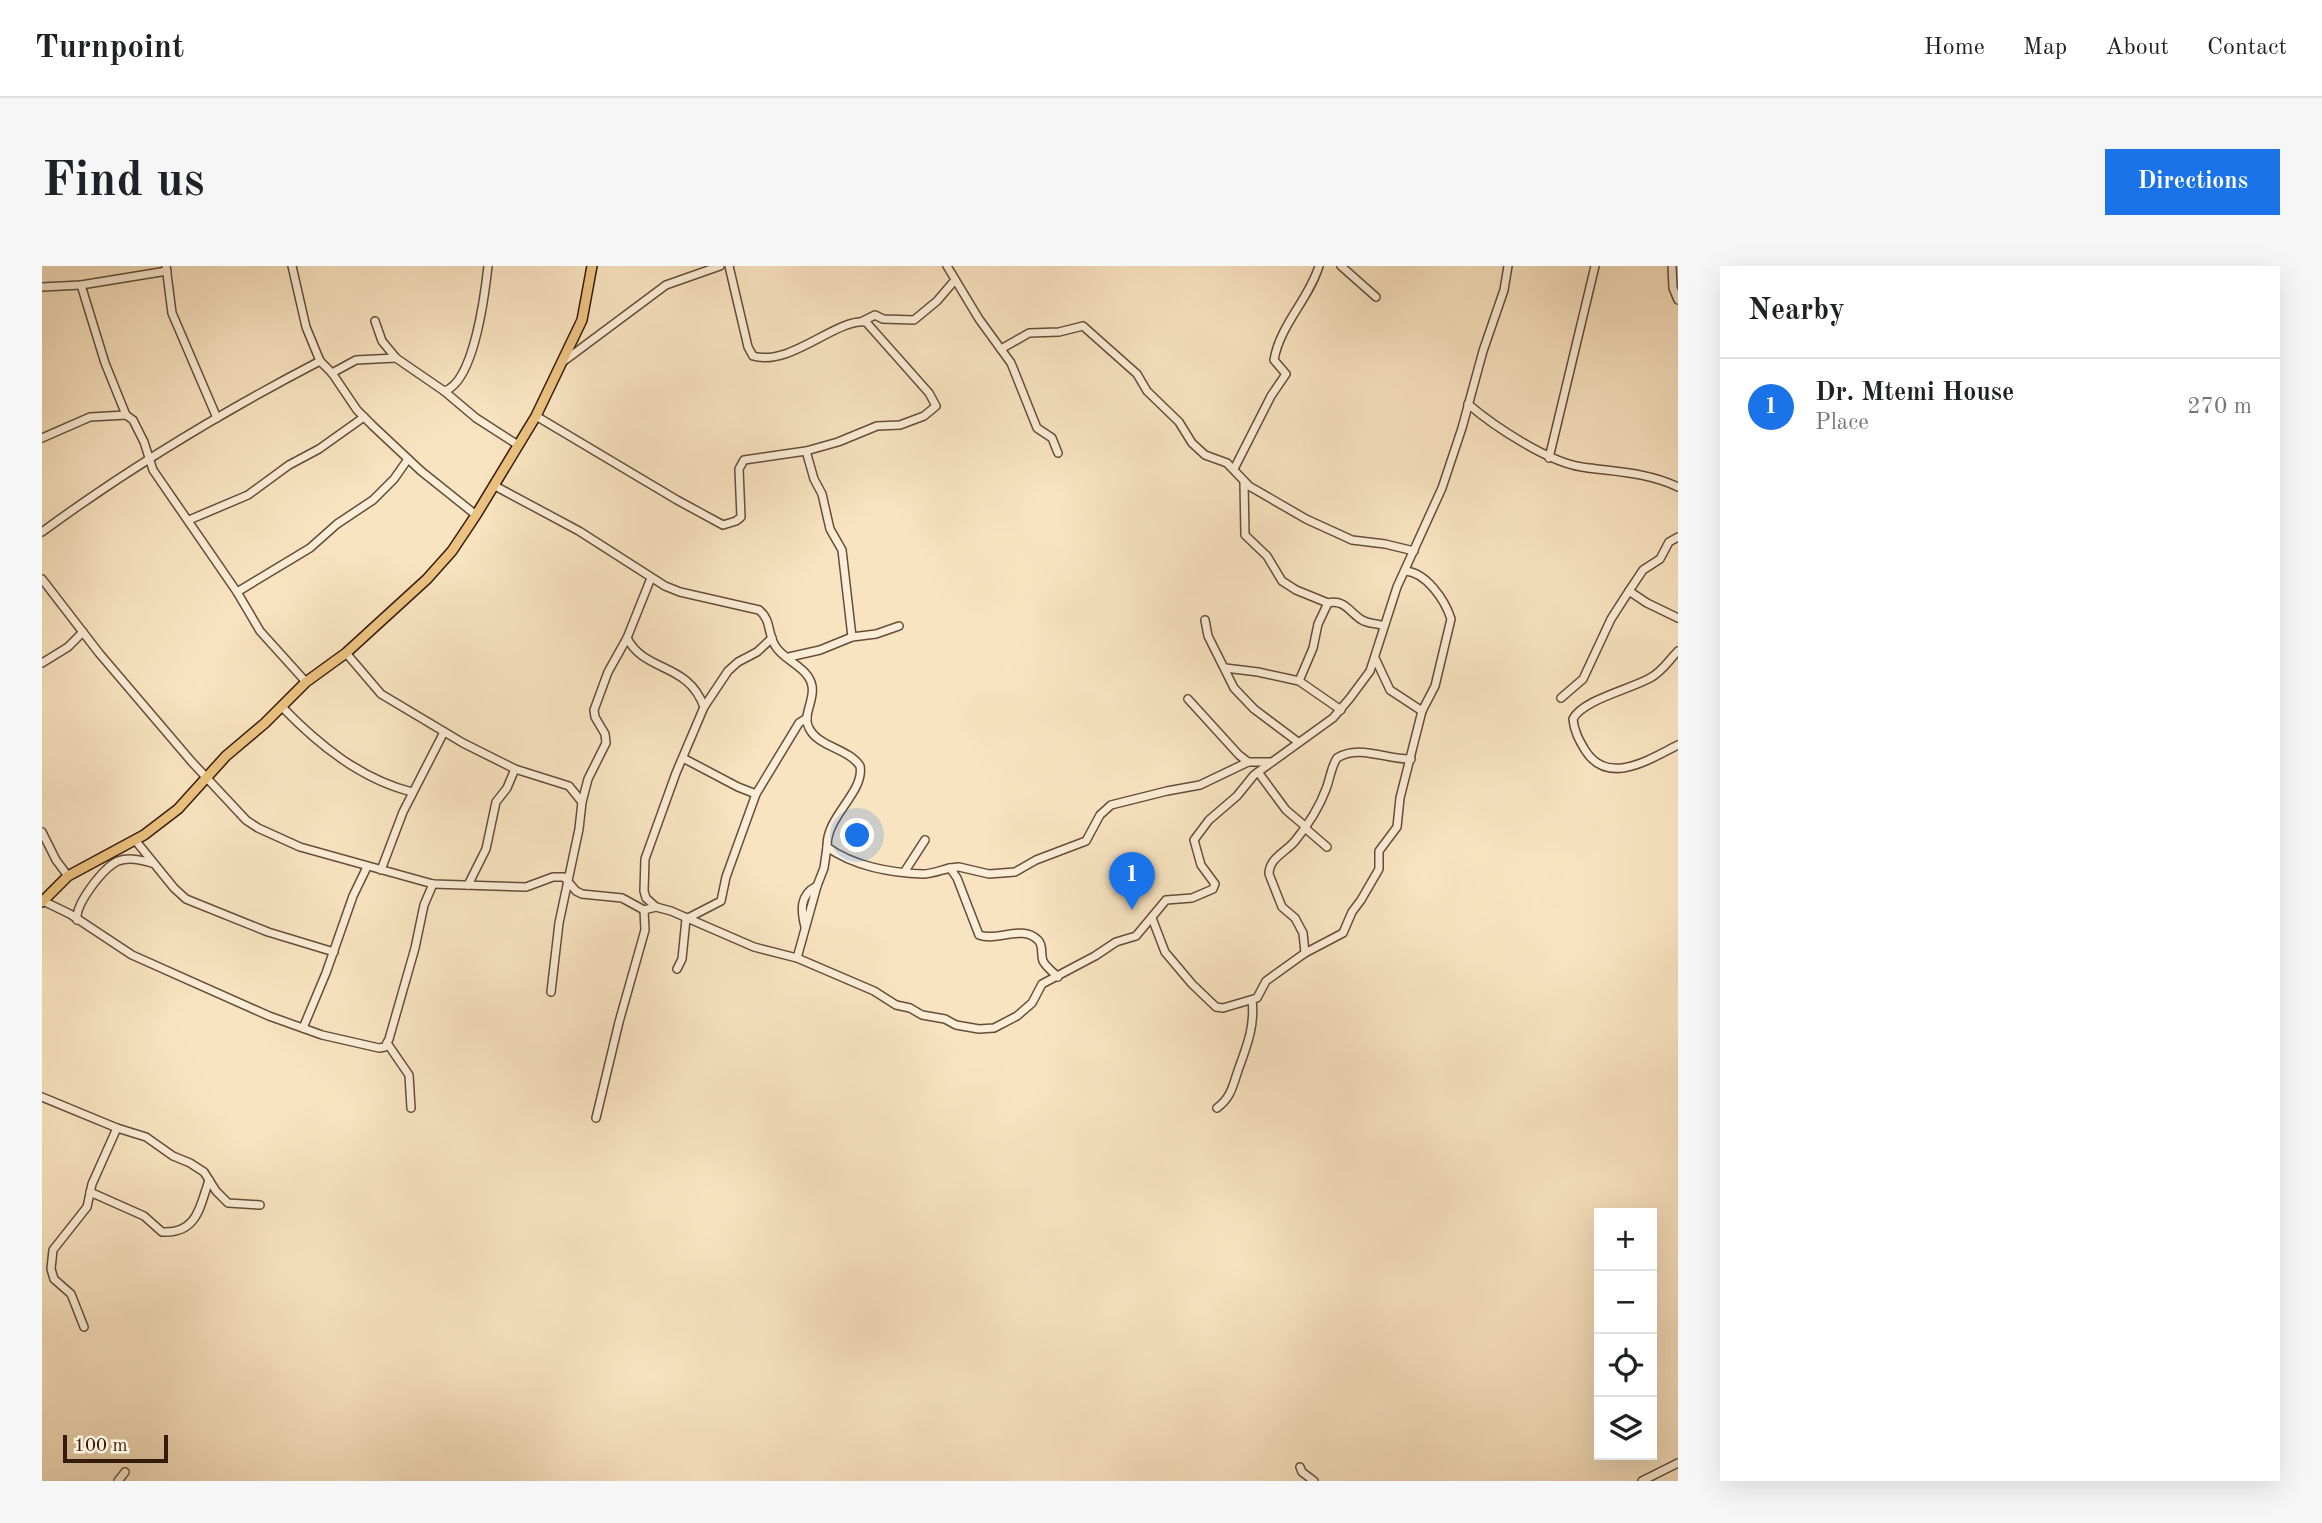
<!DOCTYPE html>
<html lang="en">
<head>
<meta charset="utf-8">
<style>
  body { margin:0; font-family:"Old Standard TT",serif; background:#f6f6f6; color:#202124 }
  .controls { position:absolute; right:21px; bottom:21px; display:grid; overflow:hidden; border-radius:0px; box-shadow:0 7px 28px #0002 }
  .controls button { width:63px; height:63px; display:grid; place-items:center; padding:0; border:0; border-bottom:2px solid #e0e0e0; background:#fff; color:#202124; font:35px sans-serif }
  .scale { position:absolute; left:21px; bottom:18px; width:105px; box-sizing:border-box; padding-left:7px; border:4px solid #341b0c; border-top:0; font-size:19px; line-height:24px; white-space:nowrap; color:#341b0c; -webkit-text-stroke:5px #fbedd7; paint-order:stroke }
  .you { position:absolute; left:816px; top:570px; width:24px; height:24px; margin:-18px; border:5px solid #fff; border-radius:50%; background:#1a73e8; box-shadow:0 0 0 10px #1a73e833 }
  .badge { display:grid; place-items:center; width:46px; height:46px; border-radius:50%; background:#1a73e8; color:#fff; font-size:23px; font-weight:700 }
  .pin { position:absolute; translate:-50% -58px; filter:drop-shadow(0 2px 4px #0008) }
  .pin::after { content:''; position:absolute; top:37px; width:24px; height:21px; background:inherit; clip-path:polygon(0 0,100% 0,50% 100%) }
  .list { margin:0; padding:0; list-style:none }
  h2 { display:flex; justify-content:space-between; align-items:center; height:91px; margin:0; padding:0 28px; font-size:30px }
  h2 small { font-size:23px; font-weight:400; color:#757577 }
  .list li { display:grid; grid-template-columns:46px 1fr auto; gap:21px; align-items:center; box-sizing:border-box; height:98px; padding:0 28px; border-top:2px solid #e0e0e0 }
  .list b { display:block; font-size:26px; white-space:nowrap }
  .list p { margin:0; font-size:23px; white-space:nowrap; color:#757577 }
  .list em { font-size:23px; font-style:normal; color:#757577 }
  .icon { flex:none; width:38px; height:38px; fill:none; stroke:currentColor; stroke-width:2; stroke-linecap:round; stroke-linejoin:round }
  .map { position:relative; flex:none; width:1636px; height:1215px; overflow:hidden; border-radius:0px }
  header { display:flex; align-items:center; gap:42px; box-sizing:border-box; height:98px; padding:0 35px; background:#fff; border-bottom:2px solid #e0e0e0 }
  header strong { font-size:33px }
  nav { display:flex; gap:38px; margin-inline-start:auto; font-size:24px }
  .intro { display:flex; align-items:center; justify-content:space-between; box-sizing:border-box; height:168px; padding:0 42px }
  h1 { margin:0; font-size:49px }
  .button { padding:18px 32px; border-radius:0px; background:#1a73e8; color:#fff; font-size:24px; font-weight:700 }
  main { display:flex; gap:42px; padding:0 42px }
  aside { flex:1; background:#fff; border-radius:0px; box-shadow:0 7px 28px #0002 }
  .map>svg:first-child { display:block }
</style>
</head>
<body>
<header>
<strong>Turnpoint</strong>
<nav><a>Home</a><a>Map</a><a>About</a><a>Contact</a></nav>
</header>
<div class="intro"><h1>Find us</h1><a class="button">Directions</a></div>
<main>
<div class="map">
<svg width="1636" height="1215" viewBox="0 0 1636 1215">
  <rect width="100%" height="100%" fill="#f9e4c1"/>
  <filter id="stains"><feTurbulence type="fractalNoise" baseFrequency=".00286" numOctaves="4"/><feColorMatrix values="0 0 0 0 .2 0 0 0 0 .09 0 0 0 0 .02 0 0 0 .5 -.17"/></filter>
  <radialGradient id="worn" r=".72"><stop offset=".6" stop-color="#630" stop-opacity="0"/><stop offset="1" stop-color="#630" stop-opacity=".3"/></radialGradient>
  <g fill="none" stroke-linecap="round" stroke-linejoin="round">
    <g stroke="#654d39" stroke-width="10">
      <g id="minor">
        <path d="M124,0L130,47L175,152"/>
        <path d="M250,0L264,61L278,95L290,107L315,144L331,160L379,205L434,249"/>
        <path d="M905,0L937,53L969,97L995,162L1010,172L1016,187"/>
        <path d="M1299,0L1334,31"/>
        <path d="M1630,0L1631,22L1636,34"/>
        <path d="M39,19L63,97L84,149"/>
        <path d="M0,21L39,19L125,5"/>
        <path d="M333,55L340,75L354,92L402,125L434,152L476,179"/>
        <path d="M821,55L833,49L841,53L872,54L895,35L913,14"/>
        <path d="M959,83L987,67L1017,66L1041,60L1095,108L1105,125L1137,156L1150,177L1163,189L1185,197L1207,220L1264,253L1310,274L1343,278L1372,285"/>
        <path d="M522,95L624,19L678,0"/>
        <path d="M290,107L314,94L354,92"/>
        <path d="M402,125C432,117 443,27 446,0"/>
        <path d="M1426,138C1453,161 1506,196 1540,201C1573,206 1605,206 1636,221"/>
        <path d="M494,150L635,234L681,259L694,255L699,251L697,203L702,194L764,185L796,176L835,160L858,159L882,150L894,140L887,127L824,56C794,52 749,101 711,90L706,81L687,0"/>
        <path d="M0,172L48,151L84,149L91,154L102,176L111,204L195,326L218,365L264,416"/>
        <path d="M764,185L772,213L780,228L788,263L800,284L810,371"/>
        <path d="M1507,192L1553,0"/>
        <path d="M1192,203L1229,130L1244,108L1232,94C1238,59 1267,33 1277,0"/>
        <path d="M1202,216L1203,269L1225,290L1240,315L1254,324L1286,337"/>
        <path d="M453,220L537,265L623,320L638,326L717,344C730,354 725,369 734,381C743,395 767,402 770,420C773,434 760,449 767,462C776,481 806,482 818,500C823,526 784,550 785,581C811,600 849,607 881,608C890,608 899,604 908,602L915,612L937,669C956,676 980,658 996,674C1002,680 998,687 1001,695C1004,701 1011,706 1016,711"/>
        <path d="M147,254L206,229L247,199L277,183L322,151"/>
        <path d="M0,266C87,202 182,145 278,95"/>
        <path d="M1363,305C1384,306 1403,334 1409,353L1393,420L1380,445"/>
        <path d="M0,313L57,387L149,495L204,554L216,562L258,581L391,618L484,621L511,611H522L534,625L540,628L580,632L602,644L614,641L629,645L712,681L755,692L832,725L854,739L868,742L880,749L903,753L914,759L937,763L952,762L975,750L990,737L1000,718L1053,690L1074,676L1094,670L1124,634L1150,632L1171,623L1173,618L1159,599L1152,574L1167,554L1195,530L1212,509L1291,452L1308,432L1328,405L1355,321L1400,222L1420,162L1441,85L1462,24L1466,0"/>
        <path d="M1587,325L1601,304L1618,293L1627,276L1636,271"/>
        <path d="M195,326L268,282L295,258L331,234L352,213L366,193"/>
        <path d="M1163,354L1166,370L1192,422L1212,443L1256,476"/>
        <path d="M585,372C603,407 646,396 662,441"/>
        <path d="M1636,385C1627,394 1620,406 1608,412C1589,423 1540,434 1531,453C1532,465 1537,474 1543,484C1566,521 1608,493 1636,479"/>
        <path d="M304,387L339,428L421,477L473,503L527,520L540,536L537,563L517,657L509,726"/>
        <path d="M747,391L778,384L810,371L834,368L857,360"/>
        <path d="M0,397L26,381L41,366"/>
        <path d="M1183,402L1216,406L1257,415L1299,444"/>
        <path d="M1257,415L1271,382L1276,358L1286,337C1303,333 1308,347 1320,354C1326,358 1335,357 1342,360"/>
        <path d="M1519,432L1541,413L1569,353L1587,325L1605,337L1636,352"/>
        <path d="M1146,433L1197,489L1206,496"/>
        <path d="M240,441C276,478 318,513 370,526"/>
        <path d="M641,492L696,521L714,528"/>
        <path d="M1216,506L1244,544L1264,561"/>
        <path d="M540,536L546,513L564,477L563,468L553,451L552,444L566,406L585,372L609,312"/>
        <path d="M1263,562L1285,581"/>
        <path d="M0,566L14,594L26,610"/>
        <path d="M93,574L132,622L144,633L226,666L292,686"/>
        <path d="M908,602L917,601L947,608L973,606L994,594L1044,575L1058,549L1069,539L1125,525L1158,519L1206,496H1228"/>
        <path d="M339,604L361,546L402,466"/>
        <path d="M863,605L883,574"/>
        <path d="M426,619L444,583L454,536L465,522L473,503"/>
        <path d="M1,635L28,648L90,689L227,750L280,769L337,782L343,781L347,773L373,682L382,639L391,618"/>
        <path d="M614,641L604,632L602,625L603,593L634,507L662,441L686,405L696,396L715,386L730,372"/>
        <path d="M1110,652L1123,686L1150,718L1174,741L1181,742L1215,732L1224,715L1263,687L1261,667L1253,652L1240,641L1227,608C1227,592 1244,586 1253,575C1266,559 1277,542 1284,523C1288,513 1289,501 1295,492C1317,478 1345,494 1369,493"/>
        <path d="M35,654C33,638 61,602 76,595C87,591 99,594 110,597"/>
        <path d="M763,661C759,645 757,629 775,620"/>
        <path d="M1263,687L1301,667L1310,646L1319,634L1337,603V585L1355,561L1358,532L1380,445L1348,424L1333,392"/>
        <path d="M755,692L775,620L782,602L785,581"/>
        <path d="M635,703L640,693L644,653L679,635L684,611L714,528L757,457L765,452"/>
        <path d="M261,762L284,707L311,630L325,601"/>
        <path d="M345,777L367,809L369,842"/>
        <path d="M0,831L75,862L104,871L131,890L148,897L162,906L174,925L186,937L218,939"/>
        <path d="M1175,842C1191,830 1191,817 1198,799C1206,777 1213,758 1210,734"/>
        <path d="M554,852L577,756L603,664L602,644"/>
        <path d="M48,926L102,950L120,966C155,968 158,941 167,914"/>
        <path d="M42,1061L29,1028L12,1013L9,1003L11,984L45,941L50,918L75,862"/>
        <path d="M1258,1201L1260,1206L1272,1215"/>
        <path d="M76,1215L83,1206"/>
        <path d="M1600,1215L1636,1197"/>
      </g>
    </g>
    <g stroke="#341b0c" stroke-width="12">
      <path id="major" d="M0,636L26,610L102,569L136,543L184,490L223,457L264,416L304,387L385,313L410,285L434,249L494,150L540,54L550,0"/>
    </g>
    <use href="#minor" stroke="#fbedd7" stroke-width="7"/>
    <use href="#major" stroke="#ecc280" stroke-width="9"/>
  </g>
  <rect width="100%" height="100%" filter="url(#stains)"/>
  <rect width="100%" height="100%" fill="url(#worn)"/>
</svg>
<div class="controls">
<button>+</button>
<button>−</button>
<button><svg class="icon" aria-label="locate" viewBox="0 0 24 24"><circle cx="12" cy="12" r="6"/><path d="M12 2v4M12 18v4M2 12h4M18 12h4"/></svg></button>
<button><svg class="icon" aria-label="layers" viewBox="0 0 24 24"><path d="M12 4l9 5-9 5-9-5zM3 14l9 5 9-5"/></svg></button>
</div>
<div class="scale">100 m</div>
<div class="you"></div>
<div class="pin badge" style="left:1090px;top:644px">1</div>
</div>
<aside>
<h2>Nearby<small></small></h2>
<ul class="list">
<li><span class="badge">1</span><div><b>Dr. Mtemi House</b><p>Place</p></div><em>270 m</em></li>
</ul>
</aside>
</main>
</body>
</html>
